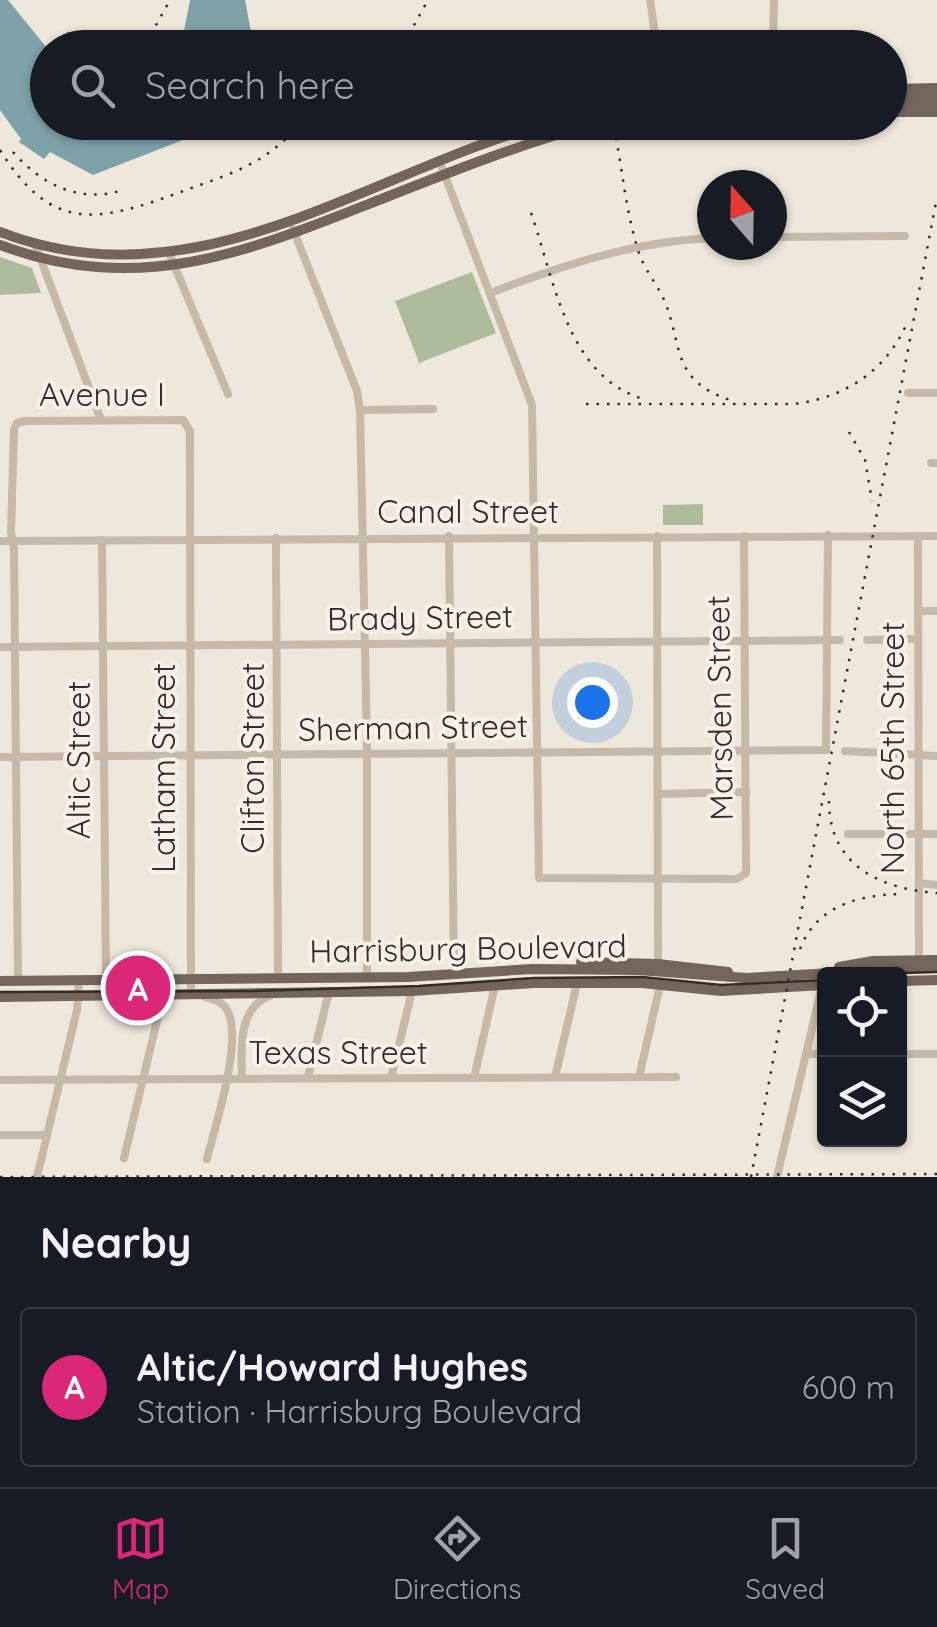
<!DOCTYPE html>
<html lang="en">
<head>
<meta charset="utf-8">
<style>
  body { margin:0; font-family:Quicksand,sans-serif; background:#20242c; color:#f1f3f6 }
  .controls { position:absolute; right:30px; bottom:30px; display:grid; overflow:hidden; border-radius:10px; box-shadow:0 2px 8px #0004 }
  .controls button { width:90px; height:90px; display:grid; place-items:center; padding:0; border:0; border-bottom:2px solid #363941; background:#171b24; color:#f1f3f6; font:50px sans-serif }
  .compass { position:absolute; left:697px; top:170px; width:90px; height:90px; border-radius:50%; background:#171b24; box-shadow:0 2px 8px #0004; rotate:340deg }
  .you { position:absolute; left:592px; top:702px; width:35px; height:35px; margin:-25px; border:8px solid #fff; border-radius:50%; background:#1a73e8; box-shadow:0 0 0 15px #1a73e833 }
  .badge { display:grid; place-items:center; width:65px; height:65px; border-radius:50%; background:#db2777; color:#fff; font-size:32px; font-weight:700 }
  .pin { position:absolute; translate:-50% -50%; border:5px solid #fff; box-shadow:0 2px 10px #0006 }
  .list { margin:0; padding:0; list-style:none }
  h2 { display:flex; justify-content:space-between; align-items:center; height:130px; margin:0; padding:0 40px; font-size:42px }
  h2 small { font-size:32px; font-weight:400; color:#9ea1a6 }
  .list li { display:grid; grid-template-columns:65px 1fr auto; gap:30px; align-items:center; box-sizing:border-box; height:160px; margin:0 20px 20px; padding:0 20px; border:2px solid #363941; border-radius:10px }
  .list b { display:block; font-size:38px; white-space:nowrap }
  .list p { margin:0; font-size:32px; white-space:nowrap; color:#9ea1a6 }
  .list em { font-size:32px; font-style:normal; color:#9ea1a6 }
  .icon { flex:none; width:55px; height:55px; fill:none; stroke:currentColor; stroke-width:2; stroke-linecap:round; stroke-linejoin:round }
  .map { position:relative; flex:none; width:937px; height:1177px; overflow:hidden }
  .search { position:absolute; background:#171b24; box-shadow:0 2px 8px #0004; left:30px; right:30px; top:30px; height:110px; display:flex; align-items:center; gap:25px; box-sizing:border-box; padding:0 35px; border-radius:55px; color:#9ea1a6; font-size:38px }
  .sheet { height:310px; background:#171b24 }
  nav { display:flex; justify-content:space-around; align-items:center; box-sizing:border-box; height:140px; border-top:2px solid #363941; background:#171b24; font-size:28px; color:#9ea1a6 }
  nav a { display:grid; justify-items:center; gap:5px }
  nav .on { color:#db2777 }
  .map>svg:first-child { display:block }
</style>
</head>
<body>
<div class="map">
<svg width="937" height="1177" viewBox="0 0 937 1177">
  <rect width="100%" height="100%" fill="#eee7db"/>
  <g fill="#aebc9d">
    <path d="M0,257L32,268L41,293L0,295Z"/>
    <path d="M472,272L496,333L419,363L395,301Z"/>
    <path d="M703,504V525H663V505Z"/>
  </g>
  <g fill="#7ea2a8">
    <path d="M0,0H8L47,48L48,122L210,123L201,133L93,175L50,152L44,159L19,142L21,139L0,110Z"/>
    <path d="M190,0H245L251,32L246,47H178L182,41Z"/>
  </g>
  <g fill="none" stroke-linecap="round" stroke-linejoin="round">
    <g stroke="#c5b9a9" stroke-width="8">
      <path d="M650,0L657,48"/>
      <path d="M773,48L774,0"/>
      <path d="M439,160L532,405L539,878L737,879L746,873L744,536"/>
      <path d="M293,229L357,391L360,410L367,746V978"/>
      <path d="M772,237L905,236"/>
      <path d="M35,244L101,420"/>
      <path d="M169,253L228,394"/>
      <path d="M490,293C561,266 635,241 712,238"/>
      <path d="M908,393H937"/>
      <path d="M360,410L433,409"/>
      <path d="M931,463H937"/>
      <path d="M449,536L454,974"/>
      <path d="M657,536L658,964"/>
      <path d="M918,536L919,960"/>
      <path d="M276,538L278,979"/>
      <path d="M102,540L106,980"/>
      <path d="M0,541L937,536"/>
      <path d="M918,611H937"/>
      <path d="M867,640L918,639"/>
      <path d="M0,647L840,640"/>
      <path d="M845,751L937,756"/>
      <path d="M0,757L826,750L828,535"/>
      <path d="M660,794L746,792"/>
      <path d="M848,834H937"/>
      <path d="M919,883L937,885"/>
      <path d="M18,981L14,548L11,533L14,429L17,423L25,421L183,420L190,431L191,995"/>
      <path d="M205,997C214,999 220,1001 226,1008C245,1036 215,1126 207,1159"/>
      <path d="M806,1054H824"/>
      <path d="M900,1054H937"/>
      <path d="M308,1077L329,992"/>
      <path d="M555,1077L576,988"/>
      <path d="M639,1077L659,990"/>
      <path d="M242,1078C241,1049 238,1007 270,996"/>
      <path d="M391,1078L412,991"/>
      <path d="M474,1078L494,990"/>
      <path d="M0,1080L676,1077"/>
      <path d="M0,1135H47"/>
      <path d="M124,1158L163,996"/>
      <path d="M37,1177L77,1010L79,980"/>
      <path d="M777,1177L823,982"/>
    </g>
    <g stroke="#73655b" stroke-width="10">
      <path d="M890,89L937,88"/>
      <path d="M890,96H937"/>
      <path d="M890,104H937"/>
      <path d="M890,112H937"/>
      <path d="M0,232C196,308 366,173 550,122"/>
      <path d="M0,245C142,298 252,250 384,198C455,170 526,142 601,122"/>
      <path d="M581,962L658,964L728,972"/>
      <path d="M839,967L873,961L937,960"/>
      <path d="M0,981L408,977L532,969L639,970L746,978L937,967"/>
      <path d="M900,981L937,980"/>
      <path d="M0,997L412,991L534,983H642L721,991L824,985"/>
    </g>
    <g stroke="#332d28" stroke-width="2.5">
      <path d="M867,974L937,972"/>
      <path d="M0,992L254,991L419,986L534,978L642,977L721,985L824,980"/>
    </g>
    <g stroke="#332d28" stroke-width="2.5" stroke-dasharray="2.5 8" stroke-linecap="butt">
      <path d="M134,48L155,27L170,0"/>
      <path d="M392,48L413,27L428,0"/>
      <path d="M616,138C623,175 627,217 639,253C645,271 658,285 665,302C683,347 671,380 730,400"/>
      <path d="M0,150C51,232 96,223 178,193C204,183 232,175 256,161C274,151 289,136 304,122"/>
      <path d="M13,152C41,184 79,204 123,190"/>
      <path d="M531,213C555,281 567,379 647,400"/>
      <path d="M586,404H795C846,397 886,371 907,323"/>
      <path d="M849,432L865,460L872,501"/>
      <path d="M829,801C829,866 881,889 937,893"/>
      <path d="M800,949C817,905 859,895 902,894"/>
      <path d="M0,1177L937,1174"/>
      <path d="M751,1177L937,197"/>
    </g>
  </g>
  <g text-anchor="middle" stroke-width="8" stroke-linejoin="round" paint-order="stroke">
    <g font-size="32" fill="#332d28" stroke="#f7f1e7">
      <text x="102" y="406">Avenue I</text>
      <text x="468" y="523">Canal Street</text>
      <text transform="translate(420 618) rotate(-1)" y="11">Brady Street</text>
      <text transform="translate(720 708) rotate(-91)" y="11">Marsden Street</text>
      <text transform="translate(413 728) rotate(-1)" y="11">Sherman Street</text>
      <text transform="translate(893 748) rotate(-90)" y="11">North 65th Street</text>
      <text transform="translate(253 758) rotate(-90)" y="11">Clifton Street</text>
      <text transform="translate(79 760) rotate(-90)" y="11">Altic Street</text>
      <text transform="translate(164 768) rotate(-90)" y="11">Latham Street</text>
      <text transform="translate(468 949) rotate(-1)" y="11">Harrisburg Boulevard</text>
      <text x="338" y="1064">Texas Street</text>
    </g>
  </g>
</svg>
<div class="controls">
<button><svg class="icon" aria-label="locate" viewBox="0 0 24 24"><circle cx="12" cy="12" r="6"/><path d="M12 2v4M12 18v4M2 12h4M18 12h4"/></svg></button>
<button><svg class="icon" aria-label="layers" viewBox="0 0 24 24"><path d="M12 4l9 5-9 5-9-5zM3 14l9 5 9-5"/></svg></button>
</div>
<svg class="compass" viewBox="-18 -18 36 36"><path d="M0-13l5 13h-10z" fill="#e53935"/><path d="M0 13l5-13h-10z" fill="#9ea1a6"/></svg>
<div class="you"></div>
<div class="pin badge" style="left:138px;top:988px">A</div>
<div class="search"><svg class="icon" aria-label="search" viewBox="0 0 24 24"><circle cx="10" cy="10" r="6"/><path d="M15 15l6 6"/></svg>Search here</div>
</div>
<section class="sheet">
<h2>Nearby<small></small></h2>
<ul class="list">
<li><span class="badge">A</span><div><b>Altic/Howard Hughes</b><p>Station · Harrisburg Boulevard</p></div><em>600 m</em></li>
</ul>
</section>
<nav>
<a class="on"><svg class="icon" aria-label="map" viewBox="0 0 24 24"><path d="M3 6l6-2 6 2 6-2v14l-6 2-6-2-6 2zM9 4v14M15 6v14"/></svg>Map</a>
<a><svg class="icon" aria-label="directions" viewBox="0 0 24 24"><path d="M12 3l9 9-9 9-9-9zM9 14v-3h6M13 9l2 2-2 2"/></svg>Directions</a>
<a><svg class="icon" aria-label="saved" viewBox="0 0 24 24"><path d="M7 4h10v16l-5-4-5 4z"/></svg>Saved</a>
</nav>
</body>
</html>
